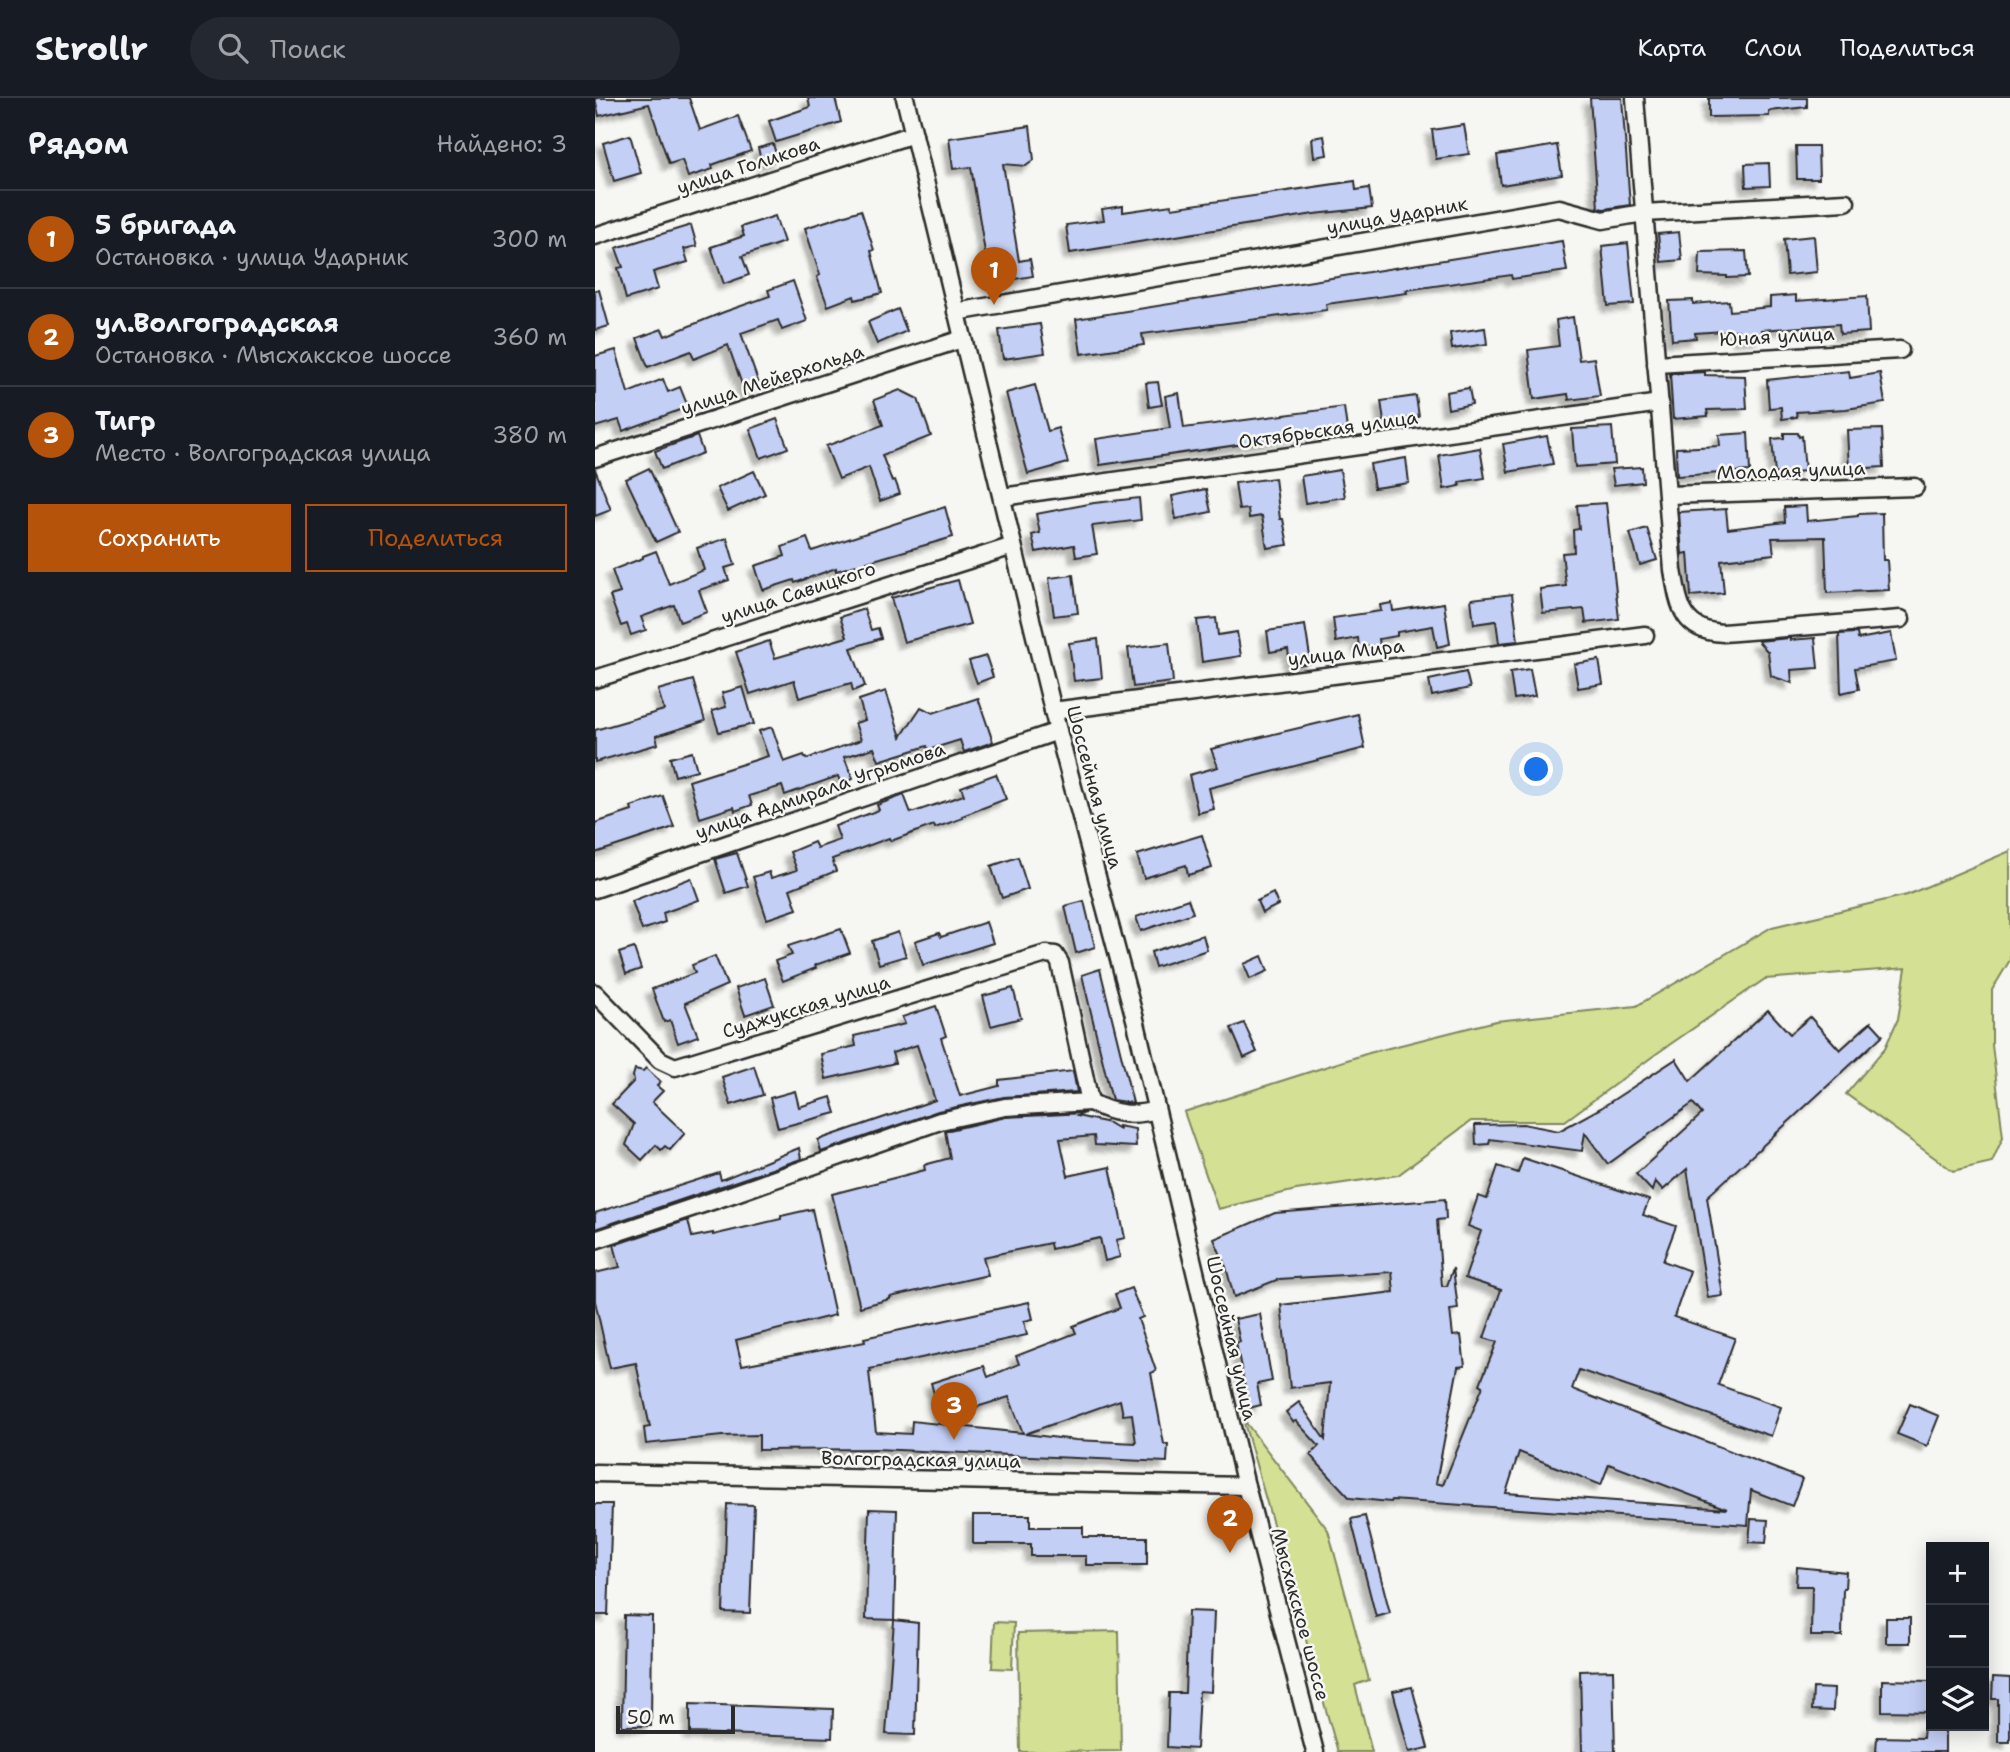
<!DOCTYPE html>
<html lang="ru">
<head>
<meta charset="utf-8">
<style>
  body { margin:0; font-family:"Shantell Sans",sans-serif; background:#242831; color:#f1f3f6 }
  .controls { position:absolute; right:21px; bottom:21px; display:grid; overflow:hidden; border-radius:0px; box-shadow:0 4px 18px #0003 }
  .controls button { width:63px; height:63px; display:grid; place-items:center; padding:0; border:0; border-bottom:2px solid #363941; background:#171b24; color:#f1f3f6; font:35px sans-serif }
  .scale { position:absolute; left:21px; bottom:18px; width:119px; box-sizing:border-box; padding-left:7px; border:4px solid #2b2b2b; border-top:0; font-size:19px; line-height:24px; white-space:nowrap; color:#2b2b2b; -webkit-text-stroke:5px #f6f6f2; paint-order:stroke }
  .you { position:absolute; left:942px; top:672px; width:24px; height:24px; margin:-18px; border:5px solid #fff; border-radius:50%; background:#1a73e8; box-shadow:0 0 0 10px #1a73e833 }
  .badge { display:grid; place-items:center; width:46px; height:46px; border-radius:50%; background:#b45309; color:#fff; font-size:23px; font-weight:700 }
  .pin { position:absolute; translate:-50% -58px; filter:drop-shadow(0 2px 4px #0008) }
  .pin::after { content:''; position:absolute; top:37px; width:24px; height:21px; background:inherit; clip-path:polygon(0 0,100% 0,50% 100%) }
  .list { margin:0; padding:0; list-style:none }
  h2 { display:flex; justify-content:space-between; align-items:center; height:91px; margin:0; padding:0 28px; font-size:30px }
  h2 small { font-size:23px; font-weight:400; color:#9ea1a6 }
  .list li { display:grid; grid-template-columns:46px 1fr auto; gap:21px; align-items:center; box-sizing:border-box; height:98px; padding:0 28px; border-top:2px solid #363941 }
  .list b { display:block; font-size:26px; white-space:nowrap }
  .list p { margin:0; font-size:23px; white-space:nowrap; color:#9ea1a6 }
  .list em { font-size:23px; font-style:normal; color:#9ea1a6 }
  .actions { display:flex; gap:14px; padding:21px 28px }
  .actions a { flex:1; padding:16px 0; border:2px solid #b45309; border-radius:0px; text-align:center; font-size:24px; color:#b45309 }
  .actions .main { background:#b45309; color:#fff }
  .icon { flex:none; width:38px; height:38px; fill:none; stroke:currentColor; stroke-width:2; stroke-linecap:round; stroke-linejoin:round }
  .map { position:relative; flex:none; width:1415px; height:1654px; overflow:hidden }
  header { display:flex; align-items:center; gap:42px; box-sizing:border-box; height:98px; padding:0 35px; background:#171b24; border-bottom:2px solid #363941 }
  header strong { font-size:33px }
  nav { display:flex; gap:38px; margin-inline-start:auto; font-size:24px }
  .search { width:490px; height:63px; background:#242831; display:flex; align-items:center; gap:18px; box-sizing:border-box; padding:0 24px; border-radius:38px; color:#9ea1a6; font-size:26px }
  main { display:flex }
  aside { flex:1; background:#171b24 }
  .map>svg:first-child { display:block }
</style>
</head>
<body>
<header>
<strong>Strollr</strong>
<div class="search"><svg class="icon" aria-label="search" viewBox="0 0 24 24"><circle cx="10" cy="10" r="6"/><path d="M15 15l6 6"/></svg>Поиск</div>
<nav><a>Карта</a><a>Слои</a><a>Поделиться</a></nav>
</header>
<main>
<aside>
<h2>Рядом<small>Найдено: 3</small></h2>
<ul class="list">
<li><span class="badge">1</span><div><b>5 бригада</b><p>Остановка · улица Ударник</p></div><em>300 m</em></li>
<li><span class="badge">2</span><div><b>ул.Волгоградская</b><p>Остановка · Мысхакское шоссе</p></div><em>360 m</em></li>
<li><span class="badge">3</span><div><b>Тигр</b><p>Место · Волгоградская улица</p></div><em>380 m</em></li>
</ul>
<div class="actions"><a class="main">Сохранить</a><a>Поделиться</a></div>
</aside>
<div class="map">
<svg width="1415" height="1654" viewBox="0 0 1415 1654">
  <defs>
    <filter id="shadow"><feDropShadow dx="-6" dy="6" stdDeviation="2" flood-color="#0004"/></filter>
  </defs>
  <rect width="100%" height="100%" fill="#f6f6f2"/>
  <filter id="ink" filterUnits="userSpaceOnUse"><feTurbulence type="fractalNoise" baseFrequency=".0143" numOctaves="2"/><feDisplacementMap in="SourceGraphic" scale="14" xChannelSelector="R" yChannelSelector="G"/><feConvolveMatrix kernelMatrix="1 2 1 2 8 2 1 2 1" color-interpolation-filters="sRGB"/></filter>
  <g filter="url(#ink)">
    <g fill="#d4e093" stroke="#80865f" stroke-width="2">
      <path d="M1415,753V862L1397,892V947L1408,1039L1397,1064L1358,1073L1251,996L1290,950L1303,921L1311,870L1170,881L1061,956L970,1023H876L803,1077L701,1092L623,1111L589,1014L774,955L901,923L1041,908L1177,829L1312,797Z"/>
      <path d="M648,1321L733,1432L774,1582L760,1587L777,1654H743Z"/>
      <path d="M399,1524L419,1525L417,1571L397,1570Z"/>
      <path d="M524,1533L526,1653L425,1654L423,1535Z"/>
    </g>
    <g fill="#c4cff6" stroke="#2b2b2b" stroke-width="2" fill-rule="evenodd" filter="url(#shadow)">
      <path d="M0,0H94L105,32L143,18L156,53L117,67L118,71L93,79L87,62L74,66L54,6L4,18Z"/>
      <path d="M213,0H240L246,24L181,44L174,23L215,9Z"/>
      <path d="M995,0H1027L1035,107L1009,111L1003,110Z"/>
      <path d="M1114,0H1212V9L1174,13V18L1114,19Z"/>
      <path d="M869,27L874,56L841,61L837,32Z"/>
      <path d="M435,28L439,62L431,68L408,66L424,163L435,161L438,178L395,185L376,69L358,71L354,40Z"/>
      <path d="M35,37L46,75L19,83L8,45Z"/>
      <path d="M729,38L732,57L719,59L717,40Z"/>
      <path d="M178,46L183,62L167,66L163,50Z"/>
      <path d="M962,47L967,77L906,87L902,57Z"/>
      <path d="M1201,48H1223L1224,81H1202Z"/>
      <path d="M1174,65L1175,88L1151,89L1150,66Z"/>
      <path d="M760,83L761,92L774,90L777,110L719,116L475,155L471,127L509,122L507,111L528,108V114L576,107L577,110Z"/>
      <path d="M266,112L279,152L276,153L287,195L260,202L259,198L233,208L222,179L225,177L210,130Z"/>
      <path d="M180,118L189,144L147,158L154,177L129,186L116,149L149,138L146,129Z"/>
      <path d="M96,127L102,148L89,151L93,164L58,174L63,191L31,201L23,170L28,169L21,150Z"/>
      <path d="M1084,134L1087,162L1066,164L1063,136Z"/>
      <path d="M1219,138L1222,174L1192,177L1189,141Z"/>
      <path d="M967,143L972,173L917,181L916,177L811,192L812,195L731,206L732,212L547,236L549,247L486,256L481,221Z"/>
      <path d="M1033,145L1039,206L1013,208L1007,148Z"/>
      <path d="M1151,153L1153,179L1132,180V178L1104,177L1105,154Z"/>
      <path d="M198,183L212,223L187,232L183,222L146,235L165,289L150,295L133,247L99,261L96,253L53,269L42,240L67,231L70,238L129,214L175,198L173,192Z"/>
      <path d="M0,192H4L14,228L0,232Z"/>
      <path d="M1201,197V203L1272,198L1274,234L1245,236L1244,226L1166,232L1167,239L1144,241L1143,232L1100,235L1101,240L1077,242L1074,203L1098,202V206L1134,203L1135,213L1175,209V199Z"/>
      <path d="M303,211L312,233L282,246L273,224Z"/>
      <path d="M978,219L984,262L999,260L1005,298L974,302L973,296L939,301L933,252L964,248L961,222Z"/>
      <path d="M445,226L450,255L408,261L404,232Z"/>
      <path d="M890,230L892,246L857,251L855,235Z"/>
      <path d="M21,252L33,295L68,281L73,294L85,289L93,309L28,333L24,322L0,329V258Z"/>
      <path d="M1254,273L1255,280L1285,275L1290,305L1251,311L1201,314L1202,319L1187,321L1186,309L1174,310L1172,282Z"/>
      <path d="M1110,274V277L1150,278L1152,311L1112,312L1113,318L1078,321L1075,276Z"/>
      <path d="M563,284L567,307L554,309L551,285Z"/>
      <path d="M440,287L453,333L463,330L473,365L433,376L411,295Z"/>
      <path d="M874,290L877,306L853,311L851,294Z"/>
      <path d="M305,292L323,301L336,338L287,357L297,383L300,382L305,396L285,403L274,369L244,381L231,348L288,327L279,302Z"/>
      <path d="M584,295L589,330L749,309L752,331L505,367L501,341L575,330L570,298Z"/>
      <path d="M821,298L824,319L789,324L786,303Z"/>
      <path d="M182,321L193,350L166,360L155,331Z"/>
      <path d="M1017,329L1020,366L980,369L977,331Z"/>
      <path d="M1287,331L1289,369L1254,371L1252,332Z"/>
      <path d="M1153,335L1155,373L1082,378L1081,350L1125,348L1124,337Z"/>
      <path d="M1189,335H1203L1204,339L1207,338L1210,373L1180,376L1177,341L1189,340Z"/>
      <path d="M102,338L108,355L67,371L60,353Z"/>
      <path d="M952,338L958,366L913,374L908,346Z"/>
      <path d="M885,350L890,380L864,384L865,388L849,391L844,357Z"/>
      <path d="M811,360L814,385L779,390L775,366Z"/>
      <path d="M1047,369L1048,384L1019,387L1016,371Z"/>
      <path d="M54,370L83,434L61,444L31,381Z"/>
      <path d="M0,371L16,412L0,418Z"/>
      <path d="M745,372L750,399L710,405L706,378Z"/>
      <path d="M159,373L170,396L133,413L122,390Z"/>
      <path d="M680,380L685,421H688L693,447L672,450L667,418L654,420L653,411L644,412L640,385Z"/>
      <path d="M611,391L616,414L581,421L577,398Z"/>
      <path d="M544,400L546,422L497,428L502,456L481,459L479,447L441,454L437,437L445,435L441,416L499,405Z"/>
      <path d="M1011,405L1024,521L991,525L989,511L948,515L945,491L971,488L967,455L979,454L978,432L984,431L982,407Z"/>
      <path d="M1211,408L1212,423L1263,418V416L1287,415L1288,462H1292L1294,492L1232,495L1230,439L1177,440L1179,456L1126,462L1129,495L1096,498L1093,455L1087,456L1084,414L1131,411L1133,431L1190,424L1189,409Z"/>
      <path d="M350,409L358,439L241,473V470L200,485L199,482L168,492L160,468L190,458L187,449L212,440L217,453Z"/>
      <path d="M1052,430L1062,462L1045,467L1035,435Z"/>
      <path d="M132,440L140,467L130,470L134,482L104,492L112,514L85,524L79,507L46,519L51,532L36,537L32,526L26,528L15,498L25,495L17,472L48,460V458L61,453L74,486L109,472L102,450Z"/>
      <path d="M478,477L483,515L459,518L454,480Z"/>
      <path d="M363,482L375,526L309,544L296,500Z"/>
      <path d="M917,496L923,543L904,545L901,523L879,526L876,501Z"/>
      <path d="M797,505L798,513L849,505L855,546L842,549L838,528L802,534V538L784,541L785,547L764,550L763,540L741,544L738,520L786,513L785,507Z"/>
      <path d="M269,511L276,532L283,530L286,540L256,550L270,588L258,593L256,585L204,600L199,582L155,596L141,554L174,543L180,560L252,539L245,519Z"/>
      <path d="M621,520L623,537L642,534L646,558L607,564L602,522Z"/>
      <path d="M710,527L716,565L695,568L693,551L675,554L672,533Z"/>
      <path d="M1262,535L1263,541L1296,535L1301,563L1260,570L1264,591L1246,595L1244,536Z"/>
      <path d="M1195,540V542L1220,540L1223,570L1196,572L1197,585L1176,578L1173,554L1163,543Z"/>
      <path d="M503,541L507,580L479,583L474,545Z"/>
      <path d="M574,545L578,584L538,589L533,550Z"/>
      <path d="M391,558L398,579L382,585L374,563Z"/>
      <path d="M1004,562L1008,586L983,590L979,566Z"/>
      <path d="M935,571L940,598L919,601L915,574Z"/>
      <path d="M871,574L875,590L837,598L834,582Z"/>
      <path d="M98,582L110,623L61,638L63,646L0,664V632L69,612L63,592Z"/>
      <path d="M148,589L159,626L124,634L117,613L131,609L127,595Z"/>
      <path d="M291,593L306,639L326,609L338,615L383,600L398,644L369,654L365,642L333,652L332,648L284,663L279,650L249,659L258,681L246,686L243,678L190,697L187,688L154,698L157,707L140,713L139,709L105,720L94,683L173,658L164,633L177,629L189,664L209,657L211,661L266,642L260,625L270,622L264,602Z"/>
      <path d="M763,616L770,650L614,690L619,711L603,715L594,677L623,669L616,651Z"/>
      <path d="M97,654L102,672L80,678L75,660Z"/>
      <path d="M401,676L411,701L367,718L368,720L340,730L339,727L296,743L294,740L237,761L241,773L195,791L202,811L172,821L158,779L174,774L176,780L202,772L195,754L219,744L222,750L245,742L240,728L284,712L282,707L309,697L316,715L369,697L366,689Z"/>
      <path d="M68,698L79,729L0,755V725L37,713L36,709Z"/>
      <path d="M607,737L617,770L593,777L591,767L549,780L542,757Z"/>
      <path d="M142,755L153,788L131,795L120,761Z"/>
      <path d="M423,759L433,791L407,800L396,768Z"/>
      <path d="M96,780L104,802L68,815L70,824L47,832L37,803Z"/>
      <path d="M678,795L683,807L667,815L662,803Z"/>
      <path d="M593,801L598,815L546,833L541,819Z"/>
      <path d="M489,803L500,849L481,855L470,808Z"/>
      <path d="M391,824L398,845L328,867L320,843L344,835L346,839Z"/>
      <path d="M246,831L255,855L220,867L221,870L188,883L180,863L197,857L193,848Z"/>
      <path d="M303,834L311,858L284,866L277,843Z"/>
      <path d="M608,837L612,852L560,869L556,854Z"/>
      <path d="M39,850L46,871L31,876L24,855Z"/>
      <path d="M120,858L132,887L90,905L103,938L83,945L75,922L69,924L57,891L100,875L97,867Z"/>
      <path d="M667,858L673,873L655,881L649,866Z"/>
      <path d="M505,871L538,1005H537L517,1002L487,877Z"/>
      <path d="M170,880L179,907L150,917L141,890Z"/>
      <path d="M418,890L426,920L396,928L388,898Z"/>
      <path d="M341,908L351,938L346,940L365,998L404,988V982L478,973L482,994L409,999L343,1013L226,1054L223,1042L340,1002L322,947L297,955L300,965L231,981L226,956L261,948L259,938L310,926L307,919Z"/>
      <path d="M1173,912L1195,936L1215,919L1245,952L1276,924L1288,937L1112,1099L1128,1198L1113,1200L1092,1071L1068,1092L1060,1083L1057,1093L1041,1076L1107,1016L1098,1005L1013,1066L990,1035L987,1053L895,1041L894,1046L881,1047L880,1027L928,1026L964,1033L1006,1010L1081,961L1095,983Z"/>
      <path d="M649,925L662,954L649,960L636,930Z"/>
      <path d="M159,968L168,997L136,1007L127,979Z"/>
      <path d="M51,970L66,984L62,988L68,993L57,1004L90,1035L75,1052L70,1048L66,1052L61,1047L47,1062L31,1047L39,1026L17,1006L39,983L38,978L40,971L48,973Z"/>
      <path d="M200,993L204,1009L236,999L241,1015L183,1030L175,1000Z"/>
      <path d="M490,1015L482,1018L514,1025L524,1031L523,1028L540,1031L541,1049L500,1047L499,1038L465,1041L473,1078L515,1069L530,1140L521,1142L525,1159L510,1163L505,1140L456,1151L455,1145L388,1159L393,1177L295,1199V1201L265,1209L237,1096L330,1072L329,1067L355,1060L350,1033L411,1019Z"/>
      <path d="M204,1050L206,1061L0,1131V1115L124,1075L126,1082Z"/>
      <path d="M928,1060L1054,1102L1048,1117L1081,1128L1068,1163L1095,1173L1079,1219L1140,1240L1123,1287L1186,1309L1176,1338L984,1272L977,1291L1207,1381L1197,1408L1156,1392L1153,1427L797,1402L796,1404L785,1403L755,1400L715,1357L724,1348L701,1323L698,1324L691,1314L704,1304L730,1342L735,1285L695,1290L686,1207L799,1194L797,1174L684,1181L639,1199L631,1169L619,1141L680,1115L850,1101L851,1121L842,1122L847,1188H852L858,1170L863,1211L855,1212L858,1238L866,1237L870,1268L863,1269L841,1385L848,1387L888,1288L885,1286L902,1244L889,1240L906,1192L870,1180L886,1133L873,1128L883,1098L892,1101L903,1068L923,1075ZM924,1354L1006,1387L1014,1366L1132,1411L911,1395Z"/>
      <path d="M217,1111L240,1217L141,1242L147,1267L270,1244L269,1240L434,1204L438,1221L429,1223L432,1237L275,1271L276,1274H274L281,1334L316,1336L317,1323L428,1335L414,1299L346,1320L336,1285L389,1268L393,1279L424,1266L421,1258L481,1235L478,1228L525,1210L520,1196L536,1190L548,1219L543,1221L561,1273L556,1275L569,1346H573L572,1364L280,1351L164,1352V1337L127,1338L51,1346L49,1330L55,1329L41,1265L15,1270L0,1203V1175L25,1169L19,1147L93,1122L97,1139L118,1135V1137L186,1121V1118ZM525,1302L528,1317L537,1316L541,1345L481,1342L430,1336Z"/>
      <path d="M665,1216L677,1283L662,1286L666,1307L654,1310L641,1245L645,1244L640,1221Z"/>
      <path d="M1315,1306L1344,1318L1332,1348L1302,1336Z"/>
      <path d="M0,1406H17L13,1517H0Z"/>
      <path d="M132,1406L159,1407L155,1515L128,1514Z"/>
      <path d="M274,1411L302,1412L299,1522L271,1521Z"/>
      <path d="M378,1417H435V1429H488V1439H552V1467H491V1458H436V1446H378Z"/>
      <path d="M770,1418L795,1515L781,1519L756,1421Z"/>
      <path d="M1156,1421L1173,1422L1171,1445L1154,1444Z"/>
      <path d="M1202,1469L1251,1474L1250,1490H1248L1247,1538H1216L1217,1488H1201Z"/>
      <path d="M593,1513L619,1514L616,1594L604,1593L601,1651L572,1649L574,1595H590Z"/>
      <path d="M29,1517L57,1518L56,1628H27Z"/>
      <rect x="1291" y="1520" width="24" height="25"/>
      <path d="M299,1522L323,1525L320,1637L291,1636Z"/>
      <path d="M1018,1572L1020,1654H987L985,1573Z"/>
      <path d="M1398,1579L1415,1580V1644H1403V1601H1397Z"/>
      <path d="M1287,1582L1336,1583V1614L1287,1613Z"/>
      <path d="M817,1589L833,1650L814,1654L798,1593Z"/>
      <path d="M1218,1590L1239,1591L1238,1613L1217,1612Z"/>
      <path d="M95,1606L238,1611L237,1640L95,1635Z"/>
      <path d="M1329,1628H1350V1654H1281L1282,1639L1328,1640Z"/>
    </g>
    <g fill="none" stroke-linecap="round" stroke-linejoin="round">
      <g stroke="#2b2b2b" stroke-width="21">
        <g id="minor">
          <path d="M310,0L463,633L540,921L651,1388L720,1654"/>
          <path d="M1040,0L1078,472C1084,508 1087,533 1128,535L1306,521"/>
          <path d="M0,138L319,36"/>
          <path d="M361,214L964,110L1008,122L1048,115L1251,104"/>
          <path d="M1061,266L1305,252"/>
          <path d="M0,360L367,241"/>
          <path d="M1073,397L1320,389"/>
          <path d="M407,399L1065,305"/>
          <path d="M0,581L418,448"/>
          <path d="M458,613L1050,537"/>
          <path d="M0,791L463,633"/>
          <path d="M0,895L65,962L80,969L451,856L460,857L465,865L495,1004L410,1009L345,1023L132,1098L0,1142"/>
          <path d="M495,1004C518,1016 537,1019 561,1012"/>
          <path d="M0,1375L651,1388"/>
        </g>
      </g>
      <use href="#minor" stroke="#f6f6f2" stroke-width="16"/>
    </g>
  </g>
  <g text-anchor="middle" stroke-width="5" stroke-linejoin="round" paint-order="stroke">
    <g font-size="19" fill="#2b2b2b" stroke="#f6f6f2">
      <text transform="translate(153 67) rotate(-18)" y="7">улица Голикова</text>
      <text transform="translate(802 117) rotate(-10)" y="7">улица Ударник</text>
      <text transform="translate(1182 238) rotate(-3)" y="7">Юная улица</text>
      <text transform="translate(177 281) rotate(-18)" y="7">улица Мейерхольда</text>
      <text transform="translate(733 331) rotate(-8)" y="7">Октябрьская улица</text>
      <text transform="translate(1196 372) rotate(-2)" y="7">Молодая улица</text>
      <text transform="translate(203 494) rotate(-18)" y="7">улица Савицкого</text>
      <text transform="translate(751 554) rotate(-7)" y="7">улица Мира</text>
      <text transform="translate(500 689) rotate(75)" y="7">Шоссейная улица</text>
      <text transform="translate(225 692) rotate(-19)" y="7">улица Адмирала Угрюмова</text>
      <text transform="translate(211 908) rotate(-17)" y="7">Суджукская улица</text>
      <text transform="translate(637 1240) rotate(77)" y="7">Шоссейная улица</text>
      <text transform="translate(326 1361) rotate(1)" y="7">Волгоградская улица</text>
      <text transform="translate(706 1516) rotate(75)" y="7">Мысхакское шоссе</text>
    </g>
  </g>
</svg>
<div class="controls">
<button>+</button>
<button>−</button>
<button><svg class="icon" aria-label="layers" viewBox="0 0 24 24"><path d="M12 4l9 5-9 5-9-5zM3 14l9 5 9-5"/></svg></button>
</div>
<div class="scale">50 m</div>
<div class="you"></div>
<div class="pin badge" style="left:399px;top:207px">1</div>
<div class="pin badge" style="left:635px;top:1455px">2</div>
<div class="pin badge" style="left:359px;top:1342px">3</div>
</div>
</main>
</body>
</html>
